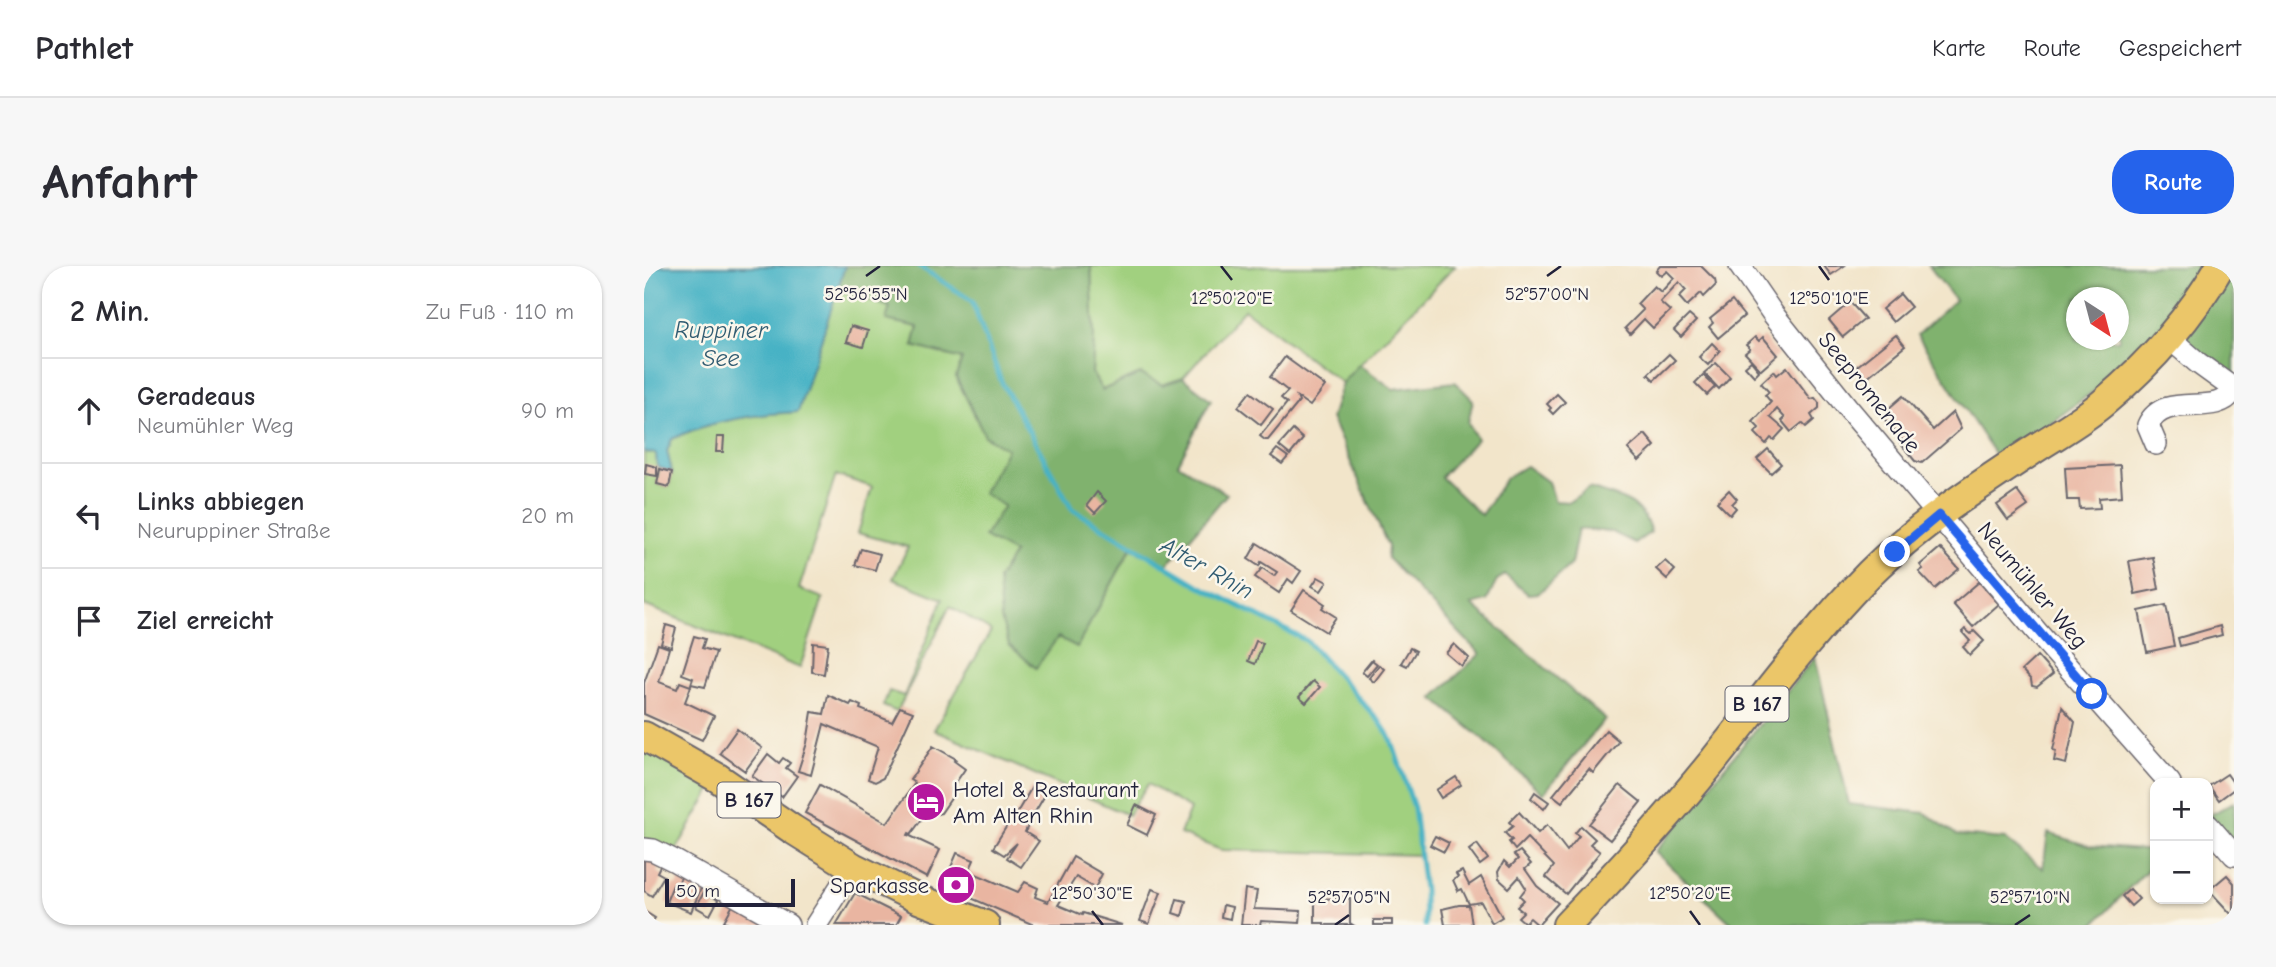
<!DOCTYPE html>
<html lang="de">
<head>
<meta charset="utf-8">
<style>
  body { margin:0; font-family:"Comic Neue",sans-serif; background:#f7f7f7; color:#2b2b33 }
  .controls { position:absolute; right:21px; bottom:21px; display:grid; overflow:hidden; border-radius:14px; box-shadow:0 2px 5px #0004 }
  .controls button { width:63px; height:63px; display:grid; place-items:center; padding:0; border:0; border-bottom:2px solid #e1e1e2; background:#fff; color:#2b2b33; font:35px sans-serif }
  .compass { position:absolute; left:1422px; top:21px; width:63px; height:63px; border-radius:50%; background:#fff; box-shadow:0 2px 5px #0004; rotate:144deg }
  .scale { position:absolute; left:21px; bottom:18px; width:130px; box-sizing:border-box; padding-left:7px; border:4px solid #22223b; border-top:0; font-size:19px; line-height:24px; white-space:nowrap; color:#22223b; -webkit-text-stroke:5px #fbf7ec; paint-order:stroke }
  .stop { position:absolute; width:21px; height:21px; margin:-16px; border:5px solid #2563eb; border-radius:50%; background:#fff }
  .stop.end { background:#2563eb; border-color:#fff; box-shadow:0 2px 7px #0008 }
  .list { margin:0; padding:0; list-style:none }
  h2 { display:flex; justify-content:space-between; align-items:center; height:91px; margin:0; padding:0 28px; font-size:30px }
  h2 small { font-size:23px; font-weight:400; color:#7c7c81 }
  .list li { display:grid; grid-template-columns:46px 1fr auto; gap:21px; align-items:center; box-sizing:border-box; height:105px; padding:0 28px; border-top:2px solid #e1e1e2 }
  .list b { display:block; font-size:26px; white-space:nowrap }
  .list p { margin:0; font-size:23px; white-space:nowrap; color:#7c7c81 }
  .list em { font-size:23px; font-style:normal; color:#7c7c81 }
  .icon { flex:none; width:38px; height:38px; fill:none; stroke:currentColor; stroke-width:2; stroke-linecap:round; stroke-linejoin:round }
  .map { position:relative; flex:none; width:1590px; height:659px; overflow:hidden; border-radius:28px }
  header { display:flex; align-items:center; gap:42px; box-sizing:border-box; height:98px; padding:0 35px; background:#fff; border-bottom:2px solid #e1e1e2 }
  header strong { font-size:33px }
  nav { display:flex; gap:38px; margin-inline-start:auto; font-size:24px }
  .intro { display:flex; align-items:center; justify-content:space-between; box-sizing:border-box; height:168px; padding:0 42px }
  h1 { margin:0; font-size:49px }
  .button { padding:18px 32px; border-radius:28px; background:#2563eb; color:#fff; font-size:24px; font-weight:700 }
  main { display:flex; gap:42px; padding:0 42px }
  aside { flex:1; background:#fff; border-radius:28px; box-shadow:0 2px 5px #0004 }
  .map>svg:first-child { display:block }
</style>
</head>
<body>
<header>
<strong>Pathlet</strong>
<nav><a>Karte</a><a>Route</a><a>Gespeichert</a></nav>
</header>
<div class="intro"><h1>Anfahrt</h1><a class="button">Route</a></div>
<main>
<aside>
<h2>2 Min.<small>Zu Fuß · 110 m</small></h2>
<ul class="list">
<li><svg class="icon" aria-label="ahead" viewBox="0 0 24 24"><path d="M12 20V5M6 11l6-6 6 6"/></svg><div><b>Geradeaus</b><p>Neumühler Weg</p></div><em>90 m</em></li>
<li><svg class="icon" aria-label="left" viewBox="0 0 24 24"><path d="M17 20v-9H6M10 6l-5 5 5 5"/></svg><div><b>Links abbiegen</b><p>Neuruppiner Straße</p></div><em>20 m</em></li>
<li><svg class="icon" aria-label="arrive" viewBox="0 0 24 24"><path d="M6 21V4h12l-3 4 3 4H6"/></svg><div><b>Ziel erreicht</b></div></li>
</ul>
</aside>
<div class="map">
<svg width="1590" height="659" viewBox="0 0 1590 659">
  <rect width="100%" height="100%" fill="#fbf7ec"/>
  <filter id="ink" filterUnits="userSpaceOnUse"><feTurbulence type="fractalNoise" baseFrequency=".0143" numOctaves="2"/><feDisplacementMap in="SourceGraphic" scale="14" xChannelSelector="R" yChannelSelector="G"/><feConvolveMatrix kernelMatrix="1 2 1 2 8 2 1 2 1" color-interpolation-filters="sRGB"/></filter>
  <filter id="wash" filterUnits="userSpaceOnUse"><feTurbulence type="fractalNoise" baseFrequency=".00686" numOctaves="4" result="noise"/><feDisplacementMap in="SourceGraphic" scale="28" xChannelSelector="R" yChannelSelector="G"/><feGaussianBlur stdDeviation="1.57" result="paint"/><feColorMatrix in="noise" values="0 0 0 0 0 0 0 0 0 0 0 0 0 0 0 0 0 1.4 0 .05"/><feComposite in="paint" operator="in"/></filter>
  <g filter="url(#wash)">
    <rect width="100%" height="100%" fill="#f2e5ca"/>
    <g fill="#a1d07f" stroke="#62795d" stroke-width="2">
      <path d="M447,0H811L698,117L600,43L539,112L518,119L496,108L458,124L448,107L450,72Z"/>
      <path d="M193,23L246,41L243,54L274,61L269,80L319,93L312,111L342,171L364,182L360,240L370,287L414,371L433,381L488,281L523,299L552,318L663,375L681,395L736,456L747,473L770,542L776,589L577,584L536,568L546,543L504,518L484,549L290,464L347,365L306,340L253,446L239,440L245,425L260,430L299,333L249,313L264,281L214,267L228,221L192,209L155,323L179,332L156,402L0,339V186L12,188L13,200L16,203L13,218L25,221L28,206L23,185L28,173C66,154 112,148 154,146Z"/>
      <path d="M0,470L74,512L31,586L0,576Z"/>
    </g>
    <g fill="#80b26e" stroke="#516a54" stroke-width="2" fill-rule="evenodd">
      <path d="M201,0H447L450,72L448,107L458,124L497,108L518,119L539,112L567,134L534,198L583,228L523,299L487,282L433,381L414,371L392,402L365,379L357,353L354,313L370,287L340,271L360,240L339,227L363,183L341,170L312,111L318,93L269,80L274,61L242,54L246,41L193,23Z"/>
      <path d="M1285,0H1590V119L1579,113L1527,58L1485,99L1355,195L1273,69L1311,34ZM1433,32H1475V74H1433Z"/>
      <path d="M715,98L749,123L811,116L829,134L824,157L833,173L797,211L837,249L862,212L882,200L904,216L911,235L925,236L945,222C974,232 997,233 1007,266L991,277L968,266L934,263L927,298L895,327L884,328L861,309L853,314L843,335L828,339L961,453L899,528L839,473L789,432L836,388L743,292L744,280L687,152L698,117Z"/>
      <path d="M1171,391L1205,538L1281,547L1313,569L1361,573L1399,603L1404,567L1445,580L1511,585V596L1449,659H1089L1011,586Z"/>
      <path d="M1590,536V581L1564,550Z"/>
    </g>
    <path fill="#47b2c5" stroke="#346a80" stroke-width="2" d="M0,0H201L154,146C112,148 66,154 28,173L23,185L28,206L13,201L12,188L0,186Z"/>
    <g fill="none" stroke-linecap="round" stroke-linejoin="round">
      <path stroke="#47b2c5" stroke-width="5" d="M275,0L328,35L357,115L428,243L552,318L663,375L736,456L747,473L770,542L780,624L781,659"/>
    </g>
    <g id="blocks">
      <g fill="#e9b5a1">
        <path d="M1016,0H1057L1071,14L1072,19L1060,31L1057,27L1043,40L1035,31L1042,24L1035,16L1016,36L1026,45L1009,62L1000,53L986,68L981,62L999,44L993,38L1010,20L1017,26L1030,12L1023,5L1017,10L1012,5Z"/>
        <path d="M1180,0H1200L1187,9Z"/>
        <path d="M1256,28L1267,41L1249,56L1238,43Z"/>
        <path d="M1088,35L1100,50L1074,72L1065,61L1069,57L1066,53Z"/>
        <path d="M1206,36L1221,53L1199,71L1185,54Z"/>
        <path d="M1045,49L1052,55L1037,71L1030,64Z"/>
        <path d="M207,60L224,65L219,81L202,76Z"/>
        <path d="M1252,69L1261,80L1222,112L1212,101Z"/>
        <path d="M1111,71L1115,75L1119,71L1134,89L1117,104L1101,87L1106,83L1102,79Z"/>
        <path d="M1068,77L1076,85L1064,99L1055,91Z"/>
        <path d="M1025,88L1031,94L1010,114L1004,108Z"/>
        <path d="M641,91L681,120L666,140L653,131L655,136L624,174H621L616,170L643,137L637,132L644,125L626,111Z"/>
        <path d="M1107,95L1115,105L1110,110L1101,100Z"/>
        <path d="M1072,97L1086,111L1075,123L1060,107Z"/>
        <path d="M1143,101L1167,133L1171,132L1175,137V142L1167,149L1170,154L1162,161L1158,157L1147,166L1138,155L1141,152L1133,143L1126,151L1140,163L1130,174L1127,172L1122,178L1111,167L1115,162L1109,156L1127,136L1121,129L1125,126L1117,117L1130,105L1133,109Z"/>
        <path d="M1059,109L1071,121L1063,129L1051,117Z"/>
        <path d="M606,126L629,143L617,159L594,141Z"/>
        <path d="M913,128L921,136L909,148L905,144L907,142L903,138Z"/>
        <path d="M1259,130L1289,164L1309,146L1317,163L1278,197L1271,195L1256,177L1259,175L1237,149Z"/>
        <path d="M649,164L659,173L646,189L635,180Z"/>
        <path d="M1001,168L1011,180L995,195L984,183Z"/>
        <path d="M73,171H80L79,186H72Z"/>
        <path d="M633,183L644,191L638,198L627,190Z"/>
        <path d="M1124,183L1137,198L1127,207L1113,193Z"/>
        <path d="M2,198L13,201V210L1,208Z"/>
        <path d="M1476,199L1478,230L1455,232L1456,242L1436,243L1435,234H1423L1421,202Z"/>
        <path d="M16,203L28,206L25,221L13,218Z"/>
        <path d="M1085,224L1093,233L1088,238L1092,242L1086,249L1073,236Z"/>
        <path d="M1373,225L1384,240L1364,254L1353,239Z"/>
        <path d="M453,226L462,235L451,247L443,239Z"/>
        <path d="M613,277L657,305L649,317L644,313L635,327L611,311L618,302L630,310L633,306L617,296L615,300L604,293Z"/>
        <path d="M1296,282L1315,303L1291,323L1275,306L1279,303L1276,299Z"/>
        <path d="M217,283L236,288L231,304L211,299Z"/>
        <path d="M1509,291L1515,323L1491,328L1485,295Z"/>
        <path d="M1021,295L1031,304L1023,313L1012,303Z"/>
        <path d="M674,311L683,316L677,325L668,320Z"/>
        <path d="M1335,316L1355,338L1329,361L1309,338Z"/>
        <path d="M660,324L681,338L678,342L692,351L682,366L647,344Z"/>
        <path d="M1522,339L1530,380L1503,386L1495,345Z"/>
        <path d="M22,359L32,362L27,381L17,378Z"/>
        <path d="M1576,360L1578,369L1536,380L1534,372Z"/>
        <path d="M1321,363L1327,368L1330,365L1340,375L1326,389L1319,381L1326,375L1318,366Z"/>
        <path d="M50,370L61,373L58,382L72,386L61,421L47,418L49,412L38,408Z"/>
        <path d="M612,375L619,377L611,398L604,395Z"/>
        <path d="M169,377L184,379L180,408L168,406Z"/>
        <path d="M14,378L25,382L15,416L33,423L36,416L47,420L41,436L70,450L58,474L0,448V417Z"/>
        <path d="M810,378L825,392L817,400L802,387Z"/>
        <path d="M766,382L772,385L763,400L757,397Z"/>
        <path d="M1393,390L1409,408L1393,421L1388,420L1387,414L1378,404Z"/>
        <path d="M728,394L733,398L723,410L718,406Z"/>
        <path d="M735,399L740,403L730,416L725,412Z"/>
        <path d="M669,415L676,421L662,437L655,431Z"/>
        <path d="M184,429L206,439L208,436L217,440L216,443L248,456L256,441L269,446L239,512L231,516L224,513L234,481L180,458L167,509L154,505L163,477L168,446L180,448Z"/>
        <path d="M1418,441L1431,456L1422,498L1410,495L1412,485L1409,484Z"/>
        <path d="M93,463L118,482L101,505L76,487Z"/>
        <path d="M962,464L975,475L949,507L945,503L918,536L909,529Z"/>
        <path d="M289,480L312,493L310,495L321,503L308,522V531L297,547L288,549L284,545L267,568L265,567L264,569L296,584L283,612L161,547L176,519L243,557L271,517L266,514Z"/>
        <path d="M124,488L135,497L139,492L146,497L142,502L153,510L138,531L108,510Z"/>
        <path d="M1583,508L1590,518V523L1575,534L1565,520Z"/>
        <path d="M812,511L817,519L797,532L792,524Z"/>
        <path d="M976,519L997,536L966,574L945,558Z"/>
        <path d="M388,521L401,529L384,558L371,550Z"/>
        <path d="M891,526L905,536L900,543L887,532Z"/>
        <path d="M492,539L512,549L503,569L483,559Z"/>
        <path d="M875,546L894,567L903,559L923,585L935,570L931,567L937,560L951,573L946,578L956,586L922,628L902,611L910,600L883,572L871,584L865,576L868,574L861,567L869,560L865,556Z"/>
        <path d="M369,550L384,560L381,566L395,575L377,601L363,592L373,577L360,589L349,582Z"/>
        <path d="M791,570L805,577L800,586L786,579Z"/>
        <path d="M833,578L844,593L836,599L825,584Z"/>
        <path d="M876,585L887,598L881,603L893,620L914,637L894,659L886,652L881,657L874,651L879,646L873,641L880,634L876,630L882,622L875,611L865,622L855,613L854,606L860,595L866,601L874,593L870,589Z"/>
        <path d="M313,587L330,594L325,605L374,626L381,616L394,622L391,631L404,636L429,591L458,608L451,622L432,611L414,639L438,649L439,647L478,659H390L299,620Z"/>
        <path d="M0,592L7,595L10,593L14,595L16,600L13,606L20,610L8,630L0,625Z"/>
        <path d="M818,605L825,619L837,611L858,651L848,657L837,636L825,638L818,623L814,625L809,614L814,611L812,608Z"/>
        <path d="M1583,609L1590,617V647L1588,649L1565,624Z"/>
        <path d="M41,610L58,620L47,646L22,636L29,619L33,620L37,611Z"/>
        <path d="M508,623L517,626L505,658L496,655Z"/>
        <path d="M601,623L613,625L610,643L657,645L656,657L617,655L616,659H597Z"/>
        <path d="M1486,623L1495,633L1487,640L1478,630Z"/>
        <path d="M60,626L74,634L66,649L52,641Z"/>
        <path d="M211,627L257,650L252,659H192Z"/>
        <path d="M706,632V657L709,659H680V657H671V633Z"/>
        <path d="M533,633L542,635L538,650L529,647Z"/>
        <path d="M91,635L138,659H88L80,655Z"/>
        <path d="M579,639L588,641L586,653L577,651Z"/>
        <path d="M815,639H825L828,659H801L798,643Z"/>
        <path d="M0,645L11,652L6,659H0Z"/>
        <rect x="730" y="654" width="18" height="5"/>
      </g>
    </g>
  </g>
  <g filter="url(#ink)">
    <use href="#blocks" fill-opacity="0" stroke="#6b666d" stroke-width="2"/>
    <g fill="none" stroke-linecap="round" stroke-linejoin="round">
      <g stroke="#6b666d" stroke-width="24">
        <g id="minor">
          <path d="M1096,0L1129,48L1203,141L1393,366L1526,517"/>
          <path d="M1524,71L1554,97L1590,123"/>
          <path d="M1512,178L1504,159C1521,123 1572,154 1590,124"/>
          <path d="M1564,559L1590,589"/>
          <path d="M0,583L9,584L31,595L144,659"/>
          <path d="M172,659L209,601"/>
        </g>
      </g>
      <g stroke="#6b666d" stroke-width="32">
        <g id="major">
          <path d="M0,470L74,512L148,563L209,601L272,632L341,659"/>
          <path d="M923,659C974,606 1024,551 1070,494C1121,430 1169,365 1226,307C1272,261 1331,222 1386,186C1410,170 1438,155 1460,136C1505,98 1547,51 1576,0"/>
        </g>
      </g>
      <use href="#minor" stroke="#fff" stroke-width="21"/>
      <use href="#major" stroke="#ebc669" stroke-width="28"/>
    </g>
  </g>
  <g fill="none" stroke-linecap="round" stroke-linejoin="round" filter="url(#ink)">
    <path stroke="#2563eb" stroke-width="9" d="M1251,286L1295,249L1448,428"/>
  </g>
  <path fill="none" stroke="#22223b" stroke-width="2.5" d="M577,0L588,14M1175,0L1185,14M222,10L236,0M903,10L917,0M448,645L459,659M1046,645L1056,659M691,659L705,649M1371,659L1386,649"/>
  <defs>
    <g id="hotel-disc" transform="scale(2.0125)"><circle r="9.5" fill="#b5179e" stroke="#fbf7ec"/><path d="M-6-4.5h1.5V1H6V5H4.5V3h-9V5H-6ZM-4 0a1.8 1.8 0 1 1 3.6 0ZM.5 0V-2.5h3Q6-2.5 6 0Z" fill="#fff"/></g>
    <g id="bank-disc" transform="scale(2.0125)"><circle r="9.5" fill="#b5179e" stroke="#fbf7ec"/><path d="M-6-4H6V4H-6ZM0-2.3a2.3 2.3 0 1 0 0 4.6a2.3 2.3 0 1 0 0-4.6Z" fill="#fff"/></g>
  </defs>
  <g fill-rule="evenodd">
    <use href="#hotel-disc" x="282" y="536"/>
    <use href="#bank-disc" x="312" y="619"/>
  </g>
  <g text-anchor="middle" stroke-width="5" stroke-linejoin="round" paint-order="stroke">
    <g fill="#fbf7ec" stroke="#636270" stroke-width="2">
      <rect x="1081.5" y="420.5" width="63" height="35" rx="5"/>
      <rect x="73.5" y="516.5" width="63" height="35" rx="5"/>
    </g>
    <g font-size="21" font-weight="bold" fill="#22223b">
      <text x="1113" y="445">B 167</text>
      <text x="105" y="541">B 167</text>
    </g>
    <g font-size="23" fill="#22223b" stroke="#fbf7ec">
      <text transform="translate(1226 126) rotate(51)" y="8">Seepromenade</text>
      <text transform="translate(1389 319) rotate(50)" y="8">Neumühler Weg</text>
    </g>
    <g font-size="23" fill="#22223b" stroke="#fbf7ec" text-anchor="start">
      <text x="309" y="531">Hotel &amp; Restaurant<tspan x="309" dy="26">Am Alten Rhin</tspan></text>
      <text x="285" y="627" text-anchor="end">Sparkasse</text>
    </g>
    <g font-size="24" font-style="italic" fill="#315c72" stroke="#fbf7ec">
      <text x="77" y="72">Ruppiner<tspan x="77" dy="28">See</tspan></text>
      <text transform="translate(563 302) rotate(29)" y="8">Alter Rhin</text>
    </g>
  </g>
  <g font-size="18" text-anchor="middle" fill="#22223b" stroke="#fbf7ec" stroke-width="5" stroke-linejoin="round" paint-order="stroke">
    <text x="222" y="34">52°56'55"N</text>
    <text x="903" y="34">52°57'00"N</text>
    <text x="588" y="38">12°50'20"E</text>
    <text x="1185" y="38">12°50'10"E</text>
    <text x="448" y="633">12°50'30"E</text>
    <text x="1046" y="633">12°50'20"E</text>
    <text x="705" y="637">52°57'05"N</text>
    <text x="1386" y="637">52°57'10"N</text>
  </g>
</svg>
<div class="controls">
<button>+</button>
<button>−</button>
</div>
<svg class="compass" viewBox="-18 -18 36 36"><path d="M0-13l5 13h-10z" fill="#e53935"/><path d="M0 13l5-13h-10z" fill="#7c7c81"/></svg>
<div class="scale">50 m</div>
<div class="stop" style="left:1448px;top:428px"></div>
<div class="stop end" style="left:1251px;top:286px"></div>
</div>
</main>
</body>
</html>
